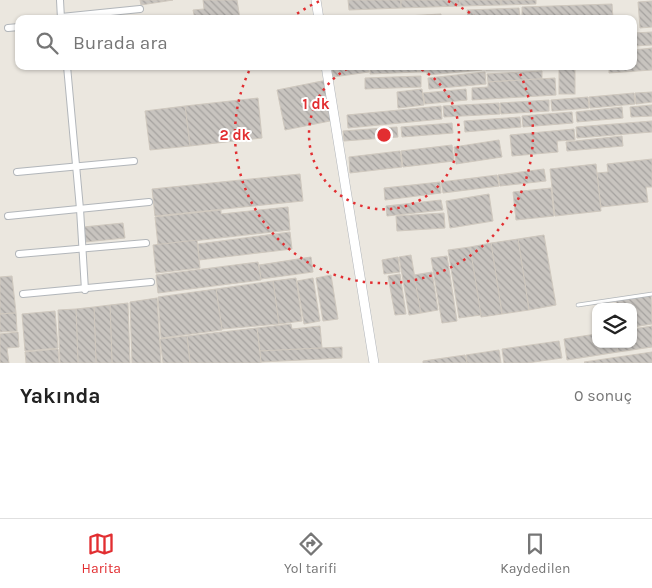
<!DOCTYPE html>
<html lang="tr">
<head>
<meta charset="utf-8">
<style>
  body { margin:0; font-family:Karla,sans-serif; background:#f2f2f2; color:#222 }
  .controls { position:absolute; right:15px; bottom:15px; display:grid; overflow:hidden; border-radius:10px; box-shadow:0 1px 4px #0004 }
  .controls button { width:45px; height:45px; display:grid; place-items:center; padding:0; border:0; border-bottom:1px solid #e0e0e0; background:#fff; color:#222; font:25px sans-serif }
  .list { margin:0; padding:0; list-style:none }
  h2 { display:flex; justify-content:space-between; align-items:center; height:65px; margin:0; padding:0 20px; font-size:21px }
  h2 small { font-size:16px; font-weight:400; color:#767676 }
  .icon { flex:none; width:28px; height:28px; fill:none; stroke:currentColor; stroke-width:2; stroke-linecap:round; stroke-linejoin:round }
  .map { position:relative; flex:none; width:652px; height:363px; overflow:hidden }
  .search { position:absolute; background:#fff; box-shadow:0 1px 4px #0004; left:15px; right:15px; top:15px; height:55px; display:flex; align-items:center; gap:12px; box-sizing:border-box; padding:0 18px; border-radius:10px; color:#767676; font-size:19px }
  .sheet { height:155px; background:#fff }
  nav { display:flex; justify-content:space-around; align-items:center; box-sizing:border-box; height:70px; border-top:1px solid #e0e0e0; background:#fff; font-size:14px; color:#767676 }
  nav a { display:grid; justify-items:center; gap:2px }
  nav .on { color:#e22e31 }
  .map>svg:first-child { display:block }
</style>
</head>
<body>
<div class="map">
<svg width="652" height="363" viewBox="0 0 652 363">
  <defs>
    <pattern id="building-back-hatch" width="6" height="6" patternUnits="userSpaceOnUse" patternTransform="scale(1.25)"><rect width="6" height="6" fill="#c8c4bf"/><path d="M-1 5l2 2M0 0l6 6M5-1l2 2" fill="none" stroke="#a5a29f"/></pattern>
  </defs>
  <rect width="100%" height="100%" fill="#ebe7df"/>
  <g fill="url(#building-back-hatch)" stroke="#cfc8be">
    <path d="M140,0H173L141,5Z"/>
    <path d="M203,0H237L240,19H195L193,10L204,9Z"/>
    <path d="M348,0H401V8L349,10Z"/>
    <path d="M401,0H460V6L401,8Z"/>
    <path d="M460,0H501V5L460,6Z"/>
    <path d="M501,0H536V4L501,5Z"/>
    <path d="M652,1V27L640,28L638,2Z"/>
    <path d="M612,4L613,19H522V7Z"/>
    <path d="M519,8L520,19H468L467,10Z"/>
    <path d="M441,14V19H389V17Z"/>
    <path d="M652,32V45L633,46V33Z"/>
    <path d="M652,48V70L609,73V66H633V50Z"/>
    <path d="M331,66H368L369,72L333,77Z"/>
    <path d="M370,66H418V72L370,74Z"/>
    <path d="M418,66H482V70L427,75V72H418Z"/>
    <path d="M486,66H542V67L486,70Z"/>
    <rect x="559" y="69" width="16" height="25"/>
    <path d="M542,71V79L488,82L487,74Z"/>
    <path d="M485,72L486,84L429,89L428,78Z"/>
    <path d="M421,76V87L365,89V78Z"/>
    <path d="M555,78L556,95L472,100V88L488,87V82Z"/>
    <path d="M327,80L335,120L285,130L277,90Z"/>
    <path d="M422,89L424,105L398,108L397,92Z"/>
    <path d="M466,89L467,100L425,104L423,93Z"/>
    <path d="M652,92V102L636,104L635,93Z"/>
    <path d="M634,93L635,104L590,108L589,97Z"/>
    <path d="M588,97L589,108L552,111L551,100Z"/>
    <path d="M258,98L262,138L190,146L185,106Z"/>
    <path d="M549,100V111L501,114L500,103Z"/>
    <path d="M499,103L500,114L444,117L443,106Z"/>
    <path d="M652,105V116L631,117L630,107Z"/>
    <path d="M185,106L190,146L150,150L145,111Z"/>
    <path d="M441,106L442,119L348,128L347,115Z"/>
    <path d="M622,107L623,118L577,122L576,112Z"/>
    <path d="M572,112L573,123L523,127L522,116Z"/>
    <path d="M520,117L521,127L465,132L464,121Z"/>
    <path d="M652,121V132L577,138L576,127Z"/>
    <path d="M452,123L453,133L402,137L401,127Z"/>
    <path d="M397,127L398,137L344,141L343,131Z"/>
    <path d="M574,129L575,140L557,141L558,152L512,156L510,135Z"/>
    <path d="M622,136L623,146L567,151L566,142Z"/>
    <path d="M499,140L502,157L456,164L454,147Z"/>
    <path d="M452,145L454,161L403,167L401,151Z"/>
    <path d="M400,151L402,167L350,173L349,157Z"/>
    <path d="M652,159V187H646L648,202L601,207L597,173L608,172L607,164Z"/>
    <path d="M596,164L601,211L555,216L550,169Z"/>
    <path d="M544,169L546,181L500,186L498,175Z"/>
    <path d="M300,174L303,201L155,216L152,189Z"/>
    <path d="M497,175L499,186L443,193L441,182Z"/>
    <path d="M440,182L441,193L385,200L384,188Z"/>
    <path d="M551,188L554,216L516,220L513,192Z"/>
    <path d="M489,194L493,221L450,228L446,201Z"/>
    <path d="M441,200L443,210L387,216L386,206Z"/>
    <path d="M288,207L290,230L158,245L155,217L221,210V214Z"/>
    <path d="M444,213L445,228L397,231L396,216Z"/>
    <path d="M123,223L125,238L85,242L83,227Z"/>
    <path d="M290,232L292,249L199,260L198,244Z"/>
    <path d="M544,235L556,305L529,310L518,239Z"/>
    <path d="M518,239L529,310L502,314L491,243Z"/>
    <path d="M197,240L200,268L156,273L153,245Z"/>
    <path d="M491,243L502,314L481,317L470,247Z"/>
    <path d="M470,247L481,315L459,318L448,250Z"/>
    <path d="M411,255L421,313L409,315L399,257Z"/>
    <path d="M447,256L457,321L442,323L431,258Z"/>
    <path d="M311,257L313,272L261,279L259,265Z"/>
    <path d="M398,257L400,272L384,274L382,260Z"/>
    <path d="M258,262L261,280L158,293L156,275Z"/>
    <path d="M432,272L438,310L421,313L414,275Z"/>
    <path d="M400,274L406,314L395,315L388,276Z"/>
    <path d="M331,275L338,319L323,321L316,278Z"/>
    <path d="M12,276L16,313L0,314V277Z"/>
    <path d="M296,278L302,321L279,324L273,281Z"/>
    <path d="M313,278L320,321L304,324L297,281Z"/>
    <path d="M273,281L279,324L222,329L216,289Z"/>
    <path d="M216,289L222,330L161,338L158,297Z"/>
    <path d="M651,295L652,324L633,327V307H617L616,300Z"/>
    <path d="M157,298L161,363H132L130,302Z"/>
    <path d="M128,303L130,363H112L110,305Z"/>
    <path d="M110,305L112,363H96L94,307Z"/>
    <path d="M94,307L96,363H78L76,309Z"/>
    <path d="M76,309L78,363H60L58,310Z"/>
    <path d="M55,311L58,348L25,351L22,314Z"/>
    <path d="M16,313L17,331L0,332V314Z"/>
    <path d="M291,324L292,329L320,326L322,348L260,351L257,328Z"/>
    <path d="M652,326V347L618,352L617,344H633V329Z"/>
    <path d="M257,328L261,363H190L187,336Z"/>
    <path d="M18,332L19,347L7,348L9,363H0V334Z"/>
    <path d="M596,334V344H616L618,352L567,360L564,339Z"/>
    <path d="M187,336L190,363H163L160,339Z"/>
    <path d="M559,341L562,358L527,363H504L502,349Z"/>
    <path d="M342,347V358L261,362L260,351Z"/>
    <path d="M58,349L59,363H26L25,352Z"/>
    <path d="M499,350L501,363H467L466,355Z"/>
    <path d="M652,352V363H585L584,362Z"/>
    <path d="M465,355L467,363H423V361Z"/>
  </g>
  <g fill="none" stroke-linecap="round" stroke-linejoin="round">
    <g stroke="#b2b6ba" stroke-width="4.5">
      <path id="lane" d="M578,305L652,294"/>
    </g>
    <g stroke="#b2b6ba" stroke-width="8">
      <g id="street">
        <path d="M60,0L61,19"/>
        <path d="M61,17L140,9"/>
        <path d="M8,28L19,27"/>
        <path d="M67,66L80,209L85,290"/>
        <path d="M17,172L134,161"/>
        <path d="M8,216L149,202"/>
        <path d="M19,254L146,243"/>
        <path d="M23,294L151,282"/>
      </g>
    </g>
    <g stroke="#b1b5ba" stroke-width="10">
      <g id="secondary">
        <path d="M316,0L319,19"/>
        <path d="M326,66L374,363"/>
      </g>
    </g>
    <use href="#lane" stroke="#fff" stroke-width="3"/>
    <use href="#street" stroke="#fff" stroke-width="6"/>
    <use href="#secondary" stroke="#fff" stroke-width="9"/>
  </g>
  <g fill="none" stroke="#e22e31" stroke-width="2.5" stroke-dasharray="2.5 5">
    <path d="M415 66A75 75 0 1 1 353 66"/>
    <path d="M291 18A149 149 0 0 1 320 1M448 1A149 149 0 0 1 477 18M517 67A149 149 0 1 1 251 67"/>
  </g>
  <circle cx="384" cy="135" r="8" fill="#e22e31" stroke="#fff" stroke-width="2.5"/>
  <g font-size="15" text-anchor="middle" font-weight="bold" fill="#e22e31" stroke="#fff" stroke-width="4" stroke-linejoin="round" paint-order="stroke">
    <text x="316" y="109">1 dk</text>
    <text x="235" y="140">2 dk</text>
  </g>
</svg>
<div class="controls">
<button><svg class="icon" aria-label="layers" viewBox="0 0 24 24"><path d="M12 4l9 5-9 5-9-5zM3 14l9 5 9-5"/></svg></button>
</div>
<div class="search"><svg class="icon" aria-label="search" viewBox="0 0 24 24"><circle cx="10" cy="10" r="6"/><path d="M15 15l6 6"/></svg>Burada ara</div>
</div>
<section class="sheet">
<h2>Yakında<small>0 sonuç</small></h2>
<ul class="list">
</ul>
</section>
<nav>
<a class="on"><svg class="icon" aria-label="map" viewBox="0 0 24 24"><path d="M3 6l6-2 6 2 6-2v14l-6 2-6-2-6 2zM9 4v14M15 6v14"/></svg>Harita</a>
<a><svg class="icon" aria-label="directions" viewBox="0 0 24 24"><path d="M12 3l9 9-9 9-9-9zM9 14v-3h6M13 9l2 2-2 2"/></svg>Yol tarifi</a>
<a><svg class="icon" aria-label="saved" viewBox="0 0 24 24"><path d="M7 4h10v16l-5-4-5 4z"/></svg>Kaydedilen</a>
</nav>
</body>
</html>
